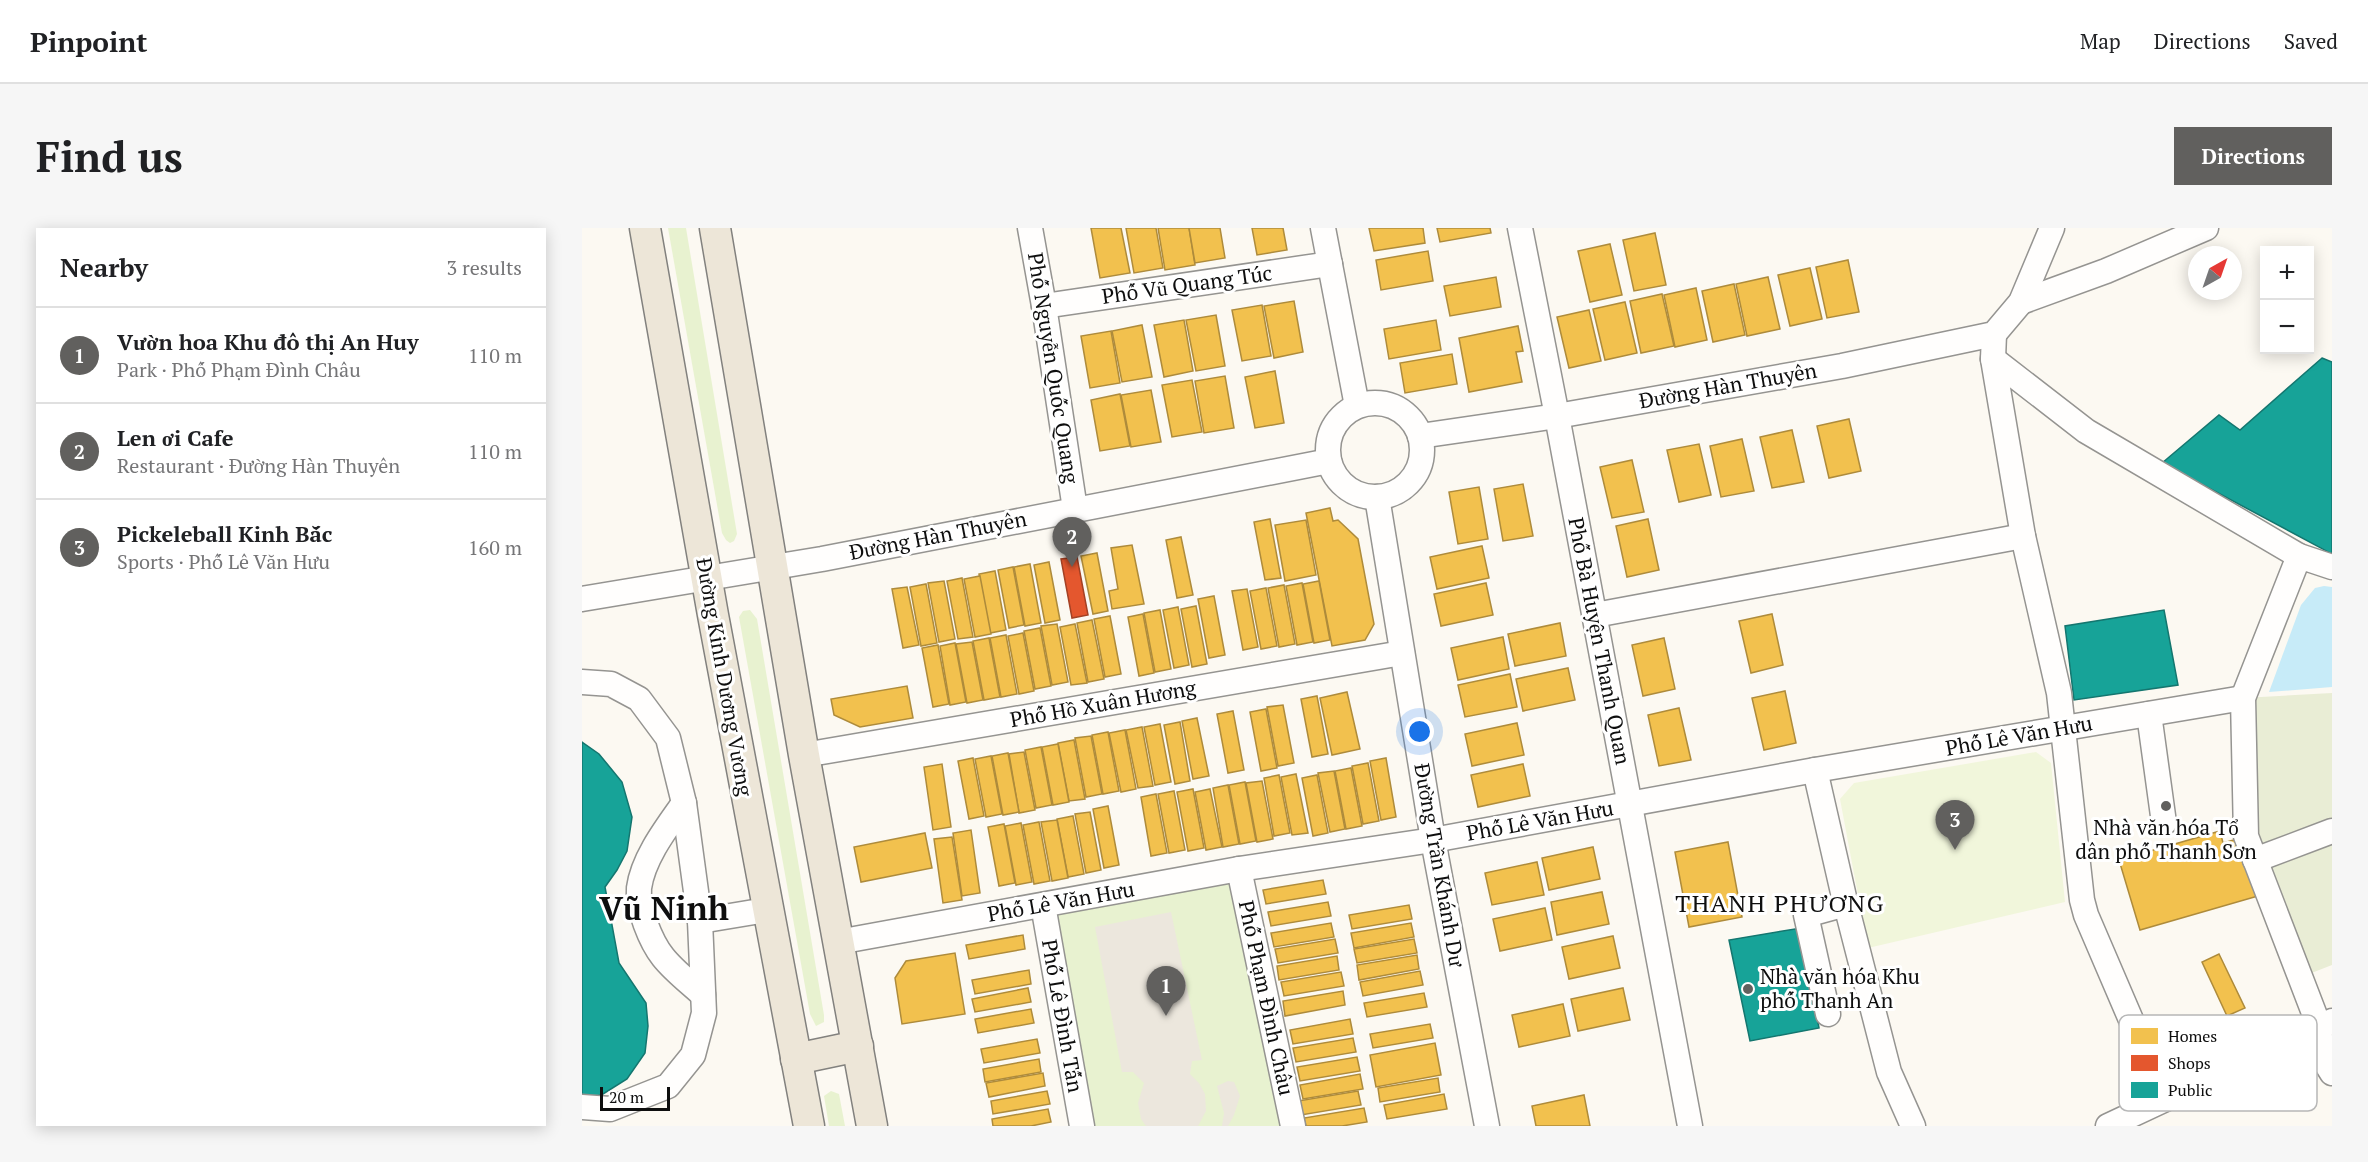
<!DOCTYPE html>
<html lang="en">
<head>
<meta charset="utf-8">
<style>
  body { margin:0; font-family:"PT Serif",serif; background:#f6f6f6; color:#202124 }
  .controls { position:absolute; right:18px; top:18px; display:grid; overflow:hidden; border-radius:0px; box-shadow:0 3px 15px #0003 }
  .controls button { width:54px; height:54px; display:grid; place-items:center; padding:0; border:0; border-bottom:2px solid #e0e0e0; background:#fff; color:#202124; font:30px sans-serif }
  .compass { position:absolute; left:1606px; top:18px; width:54px; height:54px; border-radius:50%; background:#fff; box-shadow:0 3px 15px #0003; rotate:40deg }
  .scale { position:absolute; left:18px; bottom:15px; width:70px; box-sizing:border-box; padding-left:6px; border:3px solid #0e0e0e; border-top:0; font-size:16px; line-height:21px; white-space:nowrap; color:#0e0e0e; -webkit-text-stroke:4px #fff; paint-order:stroke }
  .you { position:absolute; left:838px; top:504px; width:21px; height:21px; margin:-15px; border:4px solid #fff; border-radius:50%; background:#1a73e8; box-shadow:0 0 0 9px #1a73e833 }
  .badge { display:grid; place-items:center; width:39px; height:39px; border-radius:50%; background:#61605e; color:#fff; font-size:20px; font-weight:700 }
  .pin { position:absolute; translate:-50% -50px; filter:drop-shadow(0 2px 3px #0008) }
  .pin::after { content:''; position:absolute; top:32px; width:21px; height:18px; background:inherit; clip-path:polygon(0 0,100% 0,50% 100%) }
  .list { margin:0; padding:0; list-style:none }
  h2 { display:flex; justify-content:space-between; align-items:center; height:78px; margin:0; padding:0 24px; font-size:26px }
  h2 small { font-size:20px; font-weight:400; color:#757577 }
  .list li { display:grid; grid-template-columns:39px 1fr auto; gap:18px; align-items:center; box-sizing:border-box; height:96px; padding:0 24px; border-top:2px solid #e0e0e0 }
  .list b { display:block; font-size:22px; white-space:nowrap }
  .list p { margin:0; font-size:20px; white-space:nowrap; color:#757577 }
  .list em { font-size:20px; font-style:normal; color:#757577 }
  .map { position:relative; flex:none; width:1750px; height:898px; overflow:hidden; border-radius:0px }
  header { display:flex; align-items:center; gap:36px; box-sizing:border-box; height:84px; padding:0 30px; background:#fff; border-bottom:2px solid #e0e0e0 }
  header strong { font-size:28px }
  nav { display:flex; gap:33px; margin-inline-start:auto; font-size:21px }
  .intro { display:flex; align-items:center; justify-content:space-between; box-sizing:border-box; height:144px; padding:0 36px }
  h1 { margin:0; font-size:42px }
  .button { padding:15px 27px; border-radius:0px; background:#61605e; color:#fff; font-size:21px; font-weight:700 }
  main { display:flex; gap:36px; padding:0 36px }
  aside { flex:1; background:#fff; border-radius:0px; box-shadow:0 3px 15px #0003 }
  .map>svg:first-child { display:block }
</style>
</head>
<body>
<header>
<strong>Pinpoint</strong>
<nav><a>Map</a><a>Directions</a><a>Saved</a></nav>
</header>
<div class="intro"><h1>Find us</h1><a class="button">Directions</a></div>
<main>
<aside>
<h2>Nearby<small>3 results</small></h2>
<ul class="list">
<li><span class="badge">1</span><div><b>Vườn hoa Khu đô thị An Huy</b><p>Park · Phố Phạm Đình Châu</p></div><em>110 m</em></li>
<li><span class="badge">2</span><div><b>Len ơi Cafe</b><p>Restaurant · Đường Hàn Thuyên</p></div><em>110 m</em></li>
<li><span class="badge">3</span><div><b>Pickeleball Kinh Bắc</b><p>Sports · Phố Lê Văn Hưu</p></div><em>160 m</em></li>
</ul>
</aside>
<div class="map">
<svg width="1750" height="898" viewBox="0 0 1750 898">
  <rect width="100%" height="100%" fill="#fcf9f2"/>
  <g fill="#e8f2d0">
    <path d="M86,0H104L155,306L152,313L148,315L144,312L140,305Z"/>
    <path d="M168,382L175,391L242,787V794L234,798L228,786L157,389L161,383Z"/>
    <path d="M657,641L711,898H500L461,677Z"/>
    <path d="M249,863L257,866L263,898H247L242,868Z"/>
  </g>
  <path fill="#e9edd5" d="M1750,465V737L1727,746L1664,608L1661,470Z"/>
  <path fill="#f1f6db" d="M1454,524L1469,535L1483,674L1286,720L1258,571L1272,555Z"/>
  <g fill="#ece7dd">
    <path d="M589,684L620,832L610,833L608,846L617,855L623,866L624,883L616,898H564L559,891L556,875L562,855L551,844H540L513,699Z"/>
    <path d="M646,853L652,854L658,868L652,887L646,898H640L642,885L635,858Z"/>
  </g>
  <path fill="#c7ebf8" d="M1742,358L1750,359V459L1687,464L1719,377L1733,360Z"/>
  <g fill="#f2c14e" stroke="#ae8b3b" stroke-width="1.5">
    <path d="M509,0H539L548,45L518,50Z"/>
    <path d="M544,0H574L581,40L552,45Z"/>
    <path d="M576,0H607L613,37L583,42Z"/>
    <path d="M607,0H638L643,30L613,35Z"/>
    <path d="M670,0H701L705,22L675,27Z"/>
    <path d="M787,0H841L843,15L792,23Z"/>
    <path d="M855,0H908L909,5L858,14Z"/>
    <path d="M1073,5L1084,57L1052,63L1041,12Z"/>
    <path d="M1028,16L1040,67L1008,74L996,23Z"/>
    <path d="M846,23L851,53L799,62L794,32Z"/>
    <path d="M1266,32L1277,84L1245,90L1234,39Z"/>
    <path d="M1228,40L1240,91L1208,98L1196,47Z"/>
    <path d="M914,49L919,79L868,88L862,58Z"/>
    <path d="M1186,49L1198,101L1165,108L1154,56Z"/>
    <path d="M1152,56L1163,107L1131,114L1120,63Z"/>
    <path d="M1114,60L1125,112L1093,119L1082,67Z"/>
    <path d="M1080,66L1092,118L1059,125L1048,73Z"/>
    <path d="M712,73L721,124L692,130L682,78Z"/>
    <path d="M1043,74L1055,125L1023,132L1011,81Z"/>
    <path d="M680,77L689,128L660,133L650,82Z"/>
    <path d="M1007,82L1019,133L987,140L975,89Z"/>
    <path d="M634,87L643,138L614,143L604,92Z"/>
    <path d="M602,92L611,143L582,149L572,97Z"/>
    <path d="M854,92L859,122L807,131L802,101Z"/>
    <path d="M560,97L570,149L540,154L530,103Z"/>
    <path d="M936,98L941,123L934,124L940,154L887,164L877,110Z"/>
    <path d="M529,103L538,155L508,160L499,108Z"/>
    <path d="M870,126L875,156L823,165L818,135Z"/>
    <path d="M693,143L702,195L673,200L663,149Z"/>
    <path d="M643,148L652,200L622,205L613,153Z"/>
    <path d="M610,152L620,204L590,209L580,157Z"/>
    <path d="M569,162L579,214L549,219L539,167Z"/>
    <path d="M538,166L548,218L518,223L509,172Z"/>
    <path d="M1267,191L1279,243L1247,250L1235,198Z"/>
    <path d="M1210,202L1222,254L1190,260L1178,209Z"/>
    <path d="M1160,211L1172,263L1139,269L1128,218Z"/>
    <path d="M1117,216L1129,267L1097,274L1085,222Z"/>
    <path d="M1050,232L1062,284L1030,290L1018,239Z"/>
    <path d="M941,256L951,308L921,313L912,261Z"/>
    <path d="M897,259L906,311L876,316L867,264Z"/>
    <path d="M748,280L751,293L756,292L776,311L792,396L783,412L750,418L724,285Z"/>
    <path d="M688,291L699,350L683,352L672,294Z"/>
    <path d="M1066,291L1077,342L1045,349L1034,298Z"/>
    <path d="M724,292L734,347L703,353L693,297Z"/>
    <path d="M599,309L611,367L595,370L584,312Z"/>
    <path d="M550,317L562,376L530,381L527,363L536,361L529,320Z"/>
    <path d="M900,318L907,350L855,361L848,329Z"/>
    <path d="M515,325L526,383L511,386L499,328Z"/>
    <path d="M467,334L478,392L463,395L452,337Z"/>
    <path d="M448,336L459,395L443,398L432,339Z"/>
    <path d="M431,339L442,397L427,400L416,342Z"/>
    <path d="M413,343L424,402L408,405L397,346Z"/>
    <path d="M398,348L409,406L393,409L382,351Z"/>
    <path d="M380,350L391,409L376,411L365,353Z"/>
    <path d="M362,353L373,411L357,414L346,355Z"/>
    <path d="M737,353L748,412L732,415L721,356Z"/>
    <path d="M720,355L731,414L715,417L704,358Z"/>
    <path d="M904,355L911,387L859,398L852,366Z"/>
    <path d="M344,356L355,415L339,418L328,359Z"/>
    <path d="M702,357L713,416L697,419L686,360Z"/>
    <path d="M325,359L337,417L321,420L310,361Z"/>
    <path d="M684,360L695,418L679,421L668,363Z"/>
    <path d="M665,361L676,419L661,422L650,363Z"/>
    <path d="M632,368L643,427L627,430L616,371Z"/>
    <path d="M614,378L625,436L610,439L599,381Z"/>
    <path d="M596,379L607,437L592,440L581,382Z"/>
    <path d="M578,382L589,441L573,444L562,385Z"/>
    <path d="M561,386L572,445L557,448L546,389Z"/>
    <path d="M1190,386L1201,437L1169,445L1157,393Z"/>
    <path d="M528,388L539,446L523,449L512,391Z"/>
    <path d="M510,392L522,451L506,454L495,395Z"/>
    <path d="M978,395L984,428L933,438L926,406Z"/>
    <path d="M475,396L486,454L470,457L459,398Z"/>
    <path d="M493,396L505,455L489,457L478,399Z"/>
    <path d="M458,400L469,458L453,461L442,403Z"/>
    <path d="M441,405L452,463L437,466L426,408Z"/>
    <path d="M424,407L435,466L419,469L408,410Z"/>
    <path d="M921,409L927,441L876,452L869,420Z"/>
    <path d="M407,410L418,469L402,472L391,413Z"/>
    <path d="M1082,410L1093,461L1061,468L1050,417Z"/>
    <path d="M390,414L401,472L385,475L374,416Z"/>
    <path d="M373,415L384,474L368,477L358,418Z"/>
    <path d="M356,417L367,476L351,479L340,420Z"/>
    <path d="M986,440L993,472L941,483L934,451Z"/>
    <path d="M928,446L935,479L883,489L876,457Z"/>
    <path d="M325,458L331,490L278,499L252,487L249,471Z"/>
    <path d="M1203,463L1214,515L1182,522L1170,470Z"/>
    <path d="M765,464L778,521L750,527L738,470Z"/>
    <path d="M735,468L746,526L730,529L719,471Z"/>
    <path d="M701,477L712,535L696,538L685,479Z"/>
    <path d="M1097,480L1109,532L1077,538L1066,487Z"/>
    <path d="M684,481L695,540L679,543L668,484Z"/>
    <path d="M651,483L662,542L646,545L635,486Z"/>
    <path d="M615,490L627,548L611,551L600,493Z"/>
    <path d="M598,494L608,553L593,556L582,497Z"/>
    <path d="M935,495L942,527L890,538L883,506Z"/>
    <path d="M578,496L589,554L573,557L562,499Z"/>
    <path d="M560,499L571,558L556,560L544,502Z"/>
    <path d="M543,502L554,561L539,564L527,505Z"/>
    <path d="M526,504L537,563L521,566L510,507Z"/>
    <path d="M509,508L520,566L504,569L493,510Z"/>
    <path d="M492,512L503,571L487,573L476,515Z"/>
    <path d="M476,516L487,574L471,577L460,519Z"/>
    <path d="M459,519L470,577L454,580L443,522Z"/>
    <path d="M442,524L453,582L437,585L427,526Z"/>
    <path d="M426,525L437,584L421,587L410,528Z"/>
    <path d="M409,528L420,586L404,589L393,531Z"/>
    <path d="M391,530L402,588L387,591L376,533Z"/>
    <path d="M804,530L814,589L799,592L788,533Z"/>
    <path d="M786,535L797,593L781,596L770,538Z"/>
    <path d="M360,536L369,599L351,602L342,539Z"/>
    <path d="M941,536L948,568L896,579L889,547Z"/>
    <path d="M769,540L780,598L764,601L753,543Z"/>
    <path d="M752,543L763,601L748,604L736,545Z"/>
    <path d="M714,546L726,605L710,607L699,549Z"/>
    <path d="M697,547L708,605L692,608L682,550Z"/>
    <path d="M735,547L746,605L731,608L720,550Z"/>
    <path d="M680,553L691,611L675,614L664,555Z"/>
    <path d="M663,554L674,613L658,616L647,557Z"/>
    <path d="M646,557L657,616L641,619L631,560Z"/>
    <path d="M611,561L622,620L606,623L595,564Z"/>
    <path d="M628,561L640,619L624,622L613,564Z"/>
    <path d="M592,563L603,622L587,625L576,566Z"/>
    <path d="M574,566L585,625L569,628L559,569Z"/>
    <path d="M526,578L537,637L522,640L511,581Z"/>
    <path d="M508,584L519,642L504,645L493,586Z"/>
    <path d="M491,588L502,646L486,649L475,591Z"/>
    <path d="M475,592L486,650L470,653L459,594Z"/>
    <path d="M457,594L468,653L452,656L441,597Z"/>
    <path d="M439,595L450,654L434,657L423,598Z"/>
    <path d="M422,596L433,655L417,658L406,599Z"/>
    <path d="M389,602L398,665L380,668L371,605Z"/>
    <path d="M1638,603L1641,615L1659,610L1676,668L1558,702L1537,632Z"/>
    <path d="M343,605L350,640L279,654L272,619Z"/>
    <path d="M370,609L380,672L361,675L352,611Z"/>
    <path d="M1146,614L1160,689L1107,699L1093,624Z"/>
    <path d="M1011,619L1018,651L967,662L960,630Z"/>
    <path d="M955,634L962,667L910,677L903,645Z"/>
    <path d="M741,652L744,666L684,676L681,662Z"/>
    <path d="M1020,664L1027,696L975,707L969,674Z"/>
    <path d="M746,674L749,688L689,698L686,684Z"/>
    <path d="M827,677L830,691L770,701L767,687Z"/>
    <path d="M963,680L970,712L918,723L911,691Z"/>
    <path d="M749,695L752,709L692,719L689,705Z"/>
    <path d="M829,695L832,709L772,720L769,705Z"/>
    <path d="M441,707L443,721L387,731L384,717Z"/>
    <path d="M1031,708L1038,740L987,751L980,719Z"/>
    <path d="M753,711L756,725L696,735L693,721Z"/>
    <path d="M832,711L835,725L775,735L772,721Z"/>
    <path d="M373,725L383,786L320,796L313,750L324,733Z"/>
    <path d="M1637,726L1663,780L1645,788L1620,734Z"/>
    <path d="M835,727L837,741L777,752L775,737Z"/>
    <path d="M755,728L757,742L697,752L695,738Z"/>
    <path d="M447,742L449,756L393,766L390,752Z"/>
    <path d="M838,743L841,757L781,768L778,754Z"/>
    <path d="M759,744L762,758L702,768L699,754Z"/>
    <path d="M446,760L449,774L393,784L390,771Z"/>
    <path d="M1041,760L1048,792L996,803L989,771Z"/>
    <path d="M761,763L763,777L703,788L701,773Z"/>
    <path d="M842,765L845,779L785,789L782,775Z"/>
    <path d="M981,776L988,808L937,819L930,787Z"/>
    <path d="M449,781L452,795L396,805L393,791Z"/>
    <path d="M768,791L771,806L711,816L708,802Z"/>
    <path d="M848,796L851,810L791,820L788,806Z"/>
    <path d="M771,810L774,824L714,834L711,820Z"/>
    <path d="M455,811L458,825L402,835L399,821Z"/>
    <path d="M853,815L859,847L794,859L788,827Z"/>
    <path d="M775,829L778,843L718,853L715,839Z"/>
    <path d="M457,831L459,844L403,854L401,841Z"/>
    <path d="M461,845L463,858L407,869L404,855Z"/>
    <path d="M778,846L781,861L721,871L718,857Z"/>
    <path d="M856,850L858,864L798,874L796,860Z"/>
    <path d="M465,863L468,876L411,886L409,873Z"/>
    <path d="M776,863L779,877L719,887L716,873Z"/>
    <path d="M862,866L865,881L805,891L802,877Z"/>
    <path d="M1002,867L1008,898H954L950,878Z"/>
    <path d="M782,880L785,894L760,898H724L722,890Z"/>
    <path d="M466,881L469,894L449,898H411L410,891Z"/>
  </g>
  <path fill="#e4572e" stroke="#a44124" stroke-width="1.5" d="M495,329L506,387L490,390L479,331Z"/>
  <g fill="#17a398" stroke="#14766f" stroke-width="1.5">
    <path d="M1740,130L1750,134V326L1580,235L1637,187L1658,202Z"/>
    <path d="M1582,382L1596,457L1492,472L1483,398Z"/>
    <path d="M0,514L17,526L40,554L50,589L45,623L35,642L23,659L37,735L64,775L66,798L63,825L45,851L21,866L0,873Z"/>
    <path d="M1219,700L1237,800L1168,813L1147,712Z"/>
  </g>
  <g fill="none" stroke-linecap="round" stroke-linejoin="round">
    <g stroke="#959491" stroke-width="27">
      <g id="minor">
        <path d="M448,0L462,78L493,281"/>
        <path d="M741,0L775,178"/>
        <path d="M938,0L975,188L1108,898"/>
        <path d="M1439,74L1524,43L1624,0"/>
        <path d="M462,78L748,36"/>
        <path d="M1412,106L1411,131L1441,308L1477,465L1500,672L1504,687L1583,871"/>
        <path d="M1411,131L1504,203L1717,328"/>
        <circle cx="793" cy="222" r="47"/>
        <path d="M838,208L975,188L1260,138L1412,106L1439,74L1470,0"/>
        <path d="M795,269L851,612L905,898"/>
        <path d="M1750,339L1717,328L1661,470L1664,608L1737,798L1740,829L1750,845"/>
        <path d="M0,371L240,331L747,233"/>
        <path d="M1013,387L1441,308"/>
        <path d="M0,454L29,456L57,471L86,510L102,575L118,693L122,785L111,827L86,858L28,881L0,879"/>
        <path d="M1567,486L1582,595"/>
        <path d="M222,527L820,425"/>
        <path d="M1233,542L1262,669L1307,844L1331,898"/>
        <path d="M102,575C85,599 61,630 57,660C55,680 69,714 81,729C92,743 108,755 121,767"/>
        <path d="M1673,632L1750,603"/>
        <path d="M657,641L711,898"/>
        <path d="M461,677L500,898"/>
        <path d="M118,693L184,682"/>
        <path d="M256,714L657,641L851,612L1233,542L1661,470"/>
        <path d="M1246,786L1224,687L1264,676"/>
        <path d="M1526,898L1750,793"/>
      </g>
    </g>
    <g stroke="#82817e" stroke-width="33">
      <g id="major">
        <path d="M63,0L131,387L227,898"/>
        <path d="M133,0L222,527L290,898"/>
        <path d="M214,831L276,818"/>
      </g>
    </g>
    <use href="#minor" stroke="#fffefd" stroke-width="24"/>
    <use href="#major" stroke="#ede6d8" stroke-width="30"/>
  </g>
  <g fill="#61605e" stroke="#fff" stroke-width="2">
    <circle cx="1584" cy="578" r="6"/>
    <circle cx="1166" cy="761" r="6"/>
  </g>
  <g text-anchor="middle" stroke-width="6" stroke-linejoin="round" paint-order="stroke">
    <g font-size="21" fill="#0e0e0e" stroke="#fff">
      <text transform="translate(605 57) rotate(-8)" y="7">Phố Vũ Quang Túc</text>
      <text transform="translate(471 140) rotate(81)" y="7">Phố Nguyễn Quốc Quang</text>
      <text transform="translate(1146 158) rotate(-10)" y="7">Đường Hàn Thuyên</text>
      <text transform="translate(356 308) rotate(-11)" y="7">Đường Hàn Thuyên</text>
      <text transform="translate(1017 413) rotate(79)" y="7">Phố Bà Huyện Thanh Quan</text>
      <text transform="translate(142 449) rotate(80)" y="7">Đường Kinh Dương Vương</text>
      <text transform="translate(521 476) rotate(-10)" y="7">Phố Hồ Xuân Hương</text>
      <text transform="translate(1437 508) rotate(-10)" y="7">Phố Lê Văn Hưu</text>
      <text transform="translate(958 593) rotate(-10)" y="7">Phố Lê Văn Hưu</text>
      <text transform="translate(857 637) rotate(80)" y="7">Đường Trần Khánh Dư</text>
      <text transform="translate(479 674) rotate(-10)" y="7">Phố Lê Văn Hưu</text>
      <text transform="translate(684 770) rotate(78)" y="7">Phố Phạm Đình Châu</text>
      <text transform="translate(480 788) rotate(80)" y="7">Phố Lê Đình Tấn</text>
    </g>
    <g font-size="21" fill="#0e0e0e" stroke="#fff">
      <text x="1584" y="607">Nhà văn hóa Tổ<tspan x="1584" dy="24">dân phố Thanh Sơn</tspan></text>
      <text x="1178" y="756" text-anchor="start">Nhà văn hóa Khu<tspan x="1178" dy="24">phố Thanh An</tspan></text>
    </g>
    <g font-size="24" letter-spacing="1.5" fill="#0e0e0e" stroke="#fff">
      <text x="1198" y="684">THANH PHƯƠNG</text>
    </g>
    <g font-size="33" font-weight="bold" fill="#0e0e0e" stroke="#fff">
      <text x="82" y="692">Vũ Ninh</text>
    </g>
  </g>
  <rect x="1537" y="787" width="198" height="96" rx="9" fill="#fff" stroke="#b7b7b7" stroke-width="1.5"/>
  <rect x="1549" y="800" width="27" height="16" fill="#f2c14e"/>
  <rect x="1549" y="827" width="27" height="16" fill="#e4572e"/>
  <rect x="1549" y="854" width="27" height="16" fill="#17a398"/>
  <g font-size="16" fill="#0e0e0e">
    <text x="1586" y="814">Homes</text>
    <text x="1586" y="841">Shops</text>
    <text x="1586" y="868">Public</text>
  </g>
</svg>
<div class="controls">
<button>+</button>
<button>−</button>
</div>
<svg class="compass" viewBox="-18 -18 36 36"><path d="M0-13l5 13h-10z" fill="#e53935"/><path d="M0 13l5-13h-10z" fill="#757577"/></svg>
<div class="scale">20 m</div>
<div class="you"></div>
<div class="pin badge" style="left:584px;top:788px">1</div>
<div class="pin badge" style="left:490px;top:339px">2</div>
<div class="pin badge" style="left:1373px;top:622px">3</div>
</div>
</main>
</body>
</html>
